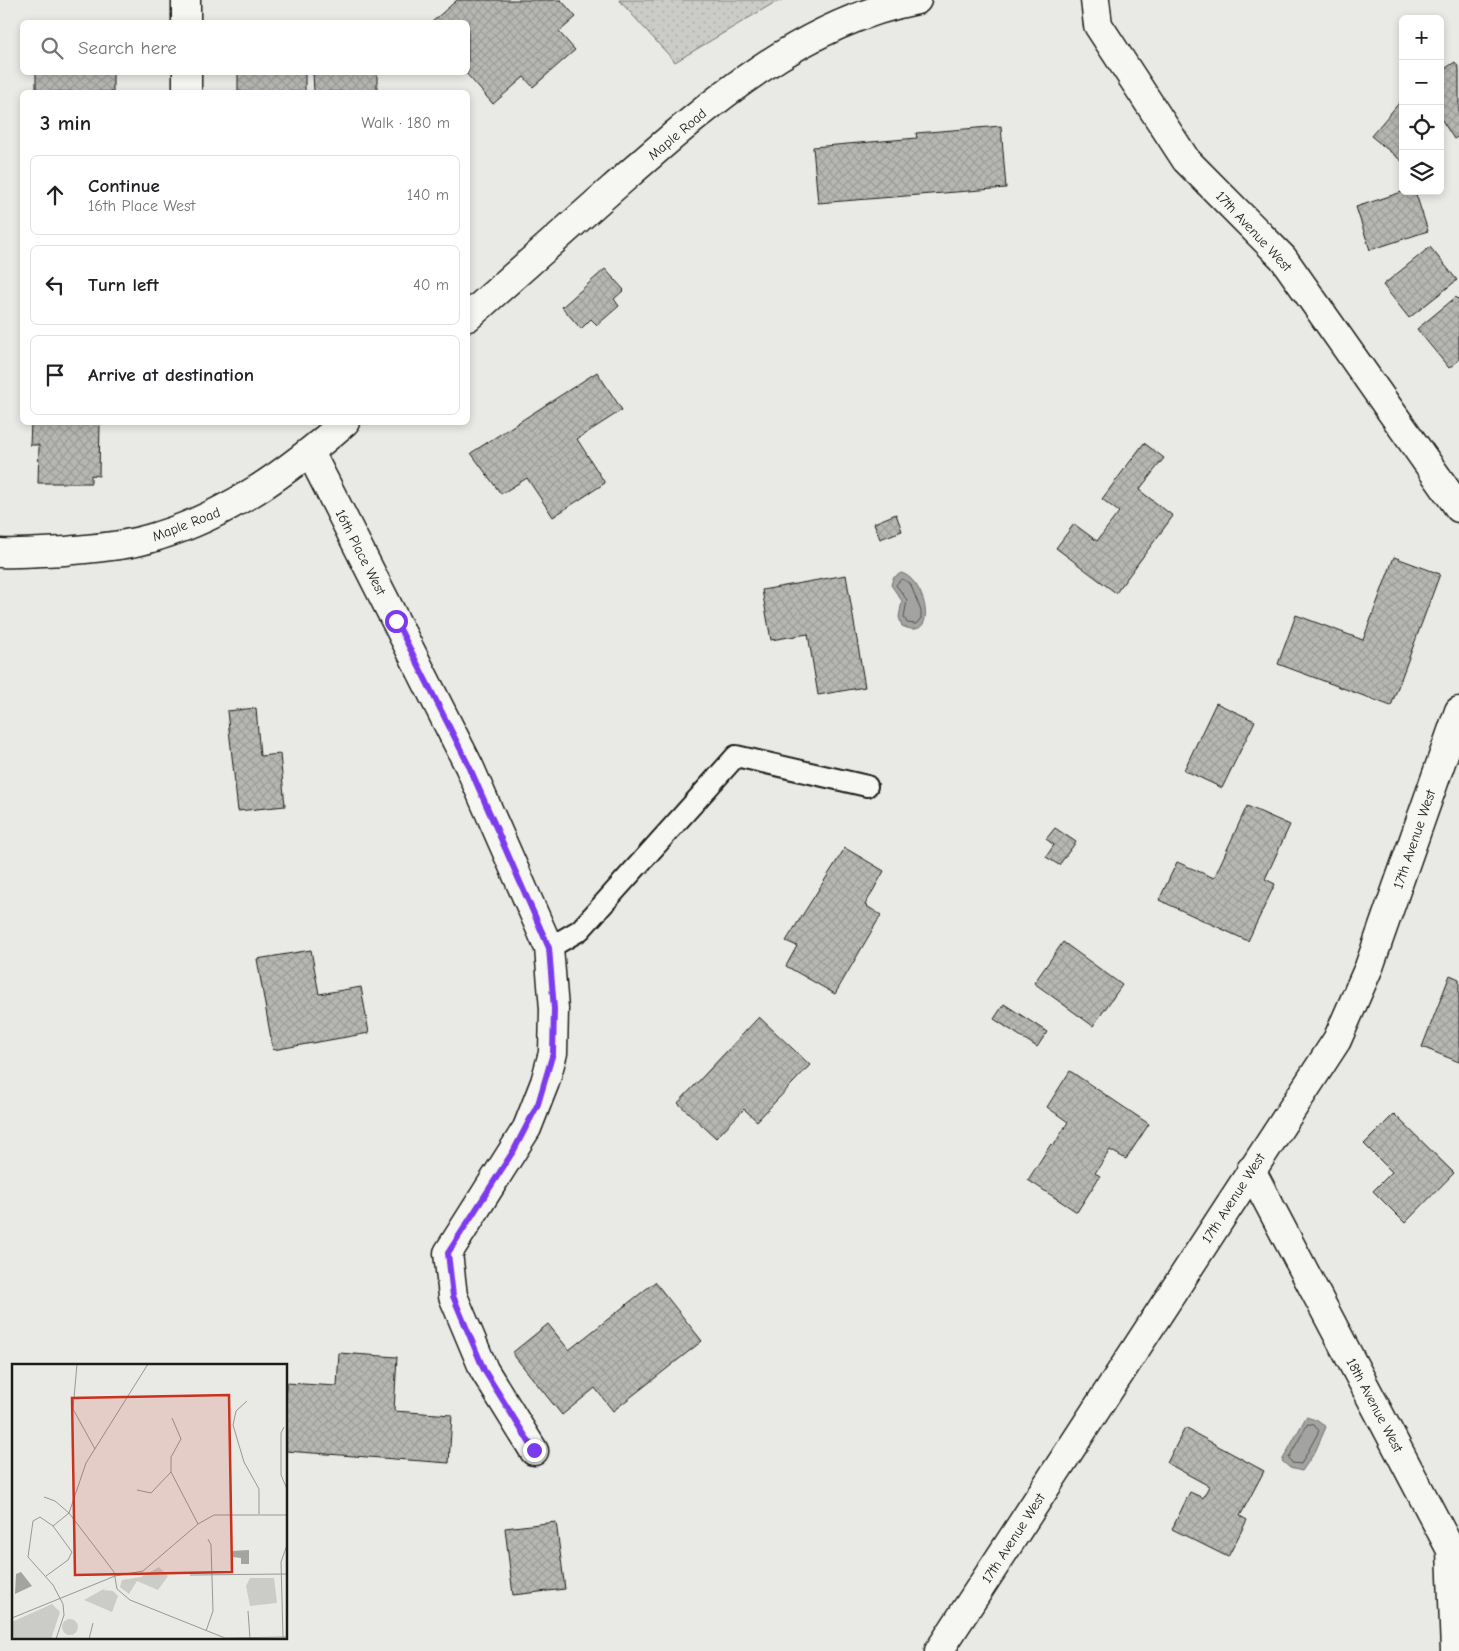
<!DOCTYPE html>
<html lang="en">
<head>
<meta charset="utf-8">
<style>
  body { margin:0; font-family:"Comic Neue",sans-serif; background:#f2f2f2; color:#202124 }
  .controls { position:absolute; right:15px; top:15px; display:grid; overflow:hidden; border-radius:8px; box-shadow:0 2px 8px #0003 }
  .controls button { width:45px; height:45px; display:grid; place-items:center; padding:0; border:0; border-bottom:1px solid #e0e0e0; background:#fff; color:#202124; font:25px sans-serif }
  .stop { position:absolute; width:15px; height:15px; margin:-11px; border:4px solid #7c3aed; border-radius:50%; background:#fff }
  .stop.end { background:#7c3aed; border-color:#fff; box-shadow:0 1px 5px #0008 }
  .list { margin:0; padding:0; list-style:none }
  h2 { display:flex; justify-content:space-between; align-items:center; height:65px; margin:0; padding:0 20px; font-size:21px }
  h2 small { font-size:16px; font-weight:400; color:#757577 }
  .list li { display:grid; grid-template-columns:32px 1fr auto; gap:15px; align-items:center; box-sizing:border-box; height:80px; margin:0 10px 10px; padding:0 10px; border:1px solid #e0e0e0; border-radius:8px }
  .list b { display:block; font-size:19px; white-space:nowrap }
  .list p { margin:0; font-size:16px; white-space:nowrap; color:#757577 }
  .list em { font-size:16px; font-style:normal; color:#757577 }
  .icon { flex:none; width:28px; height:28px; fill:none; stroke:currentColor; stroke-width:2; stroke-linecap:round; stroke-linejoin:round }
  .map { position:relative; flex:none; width:1459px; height:1651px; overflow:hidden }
  .search { position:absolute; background:#fff; box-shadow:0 2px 8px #0003; left:20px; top:20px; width:450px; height:55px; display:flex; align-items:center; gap:12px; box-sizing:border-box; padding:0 18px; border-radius:8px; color:#757577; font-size:19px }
  .panel { position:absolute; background:#fff; box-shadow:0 2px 8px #0003; left:20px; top:90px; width:450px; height:335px; border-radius:8px }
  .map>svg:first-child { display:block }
</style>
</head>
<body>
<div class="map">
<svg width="1459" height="1651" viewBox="0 0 1459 1651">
  <defs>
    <pattern id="grass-dots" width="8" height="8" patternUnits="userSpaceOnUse" patternTransform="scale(1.25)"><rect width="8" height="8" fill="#cbcbc7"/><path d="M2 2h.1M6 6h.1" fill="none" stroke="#aeaeaa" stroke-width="1.8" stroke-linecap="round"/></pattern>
    <pattern id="building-cross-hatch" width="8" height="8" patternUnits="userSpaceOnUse" patternTransform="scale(1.25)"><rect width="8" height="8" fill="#b6b6b3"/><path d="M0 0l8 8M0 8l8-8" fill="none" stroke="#9c9c99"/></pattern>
  </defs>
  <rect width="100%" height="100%" fill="#e9e9e5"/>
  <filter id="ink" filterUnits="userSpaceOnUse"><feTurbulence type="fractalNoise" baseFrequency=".02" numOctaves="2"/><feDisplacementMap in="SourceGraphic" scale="10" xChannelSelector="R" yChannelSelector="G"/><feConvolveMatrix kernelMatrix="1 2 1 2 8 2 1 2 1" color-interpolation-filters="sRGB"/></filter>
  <g filter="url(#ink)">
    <path fill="url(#grass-dots)" stroke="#747472" d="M619,0H783L772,4L675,62Z"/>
    <g fill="#a3a3a1" stroke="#6d6d6c">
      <path d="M901,573C926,579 940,644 902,626L899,617L902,601L891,585L893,578Z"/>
      <path d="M1306,1417L1316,1420L1326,1427L1315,1452L1302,1471L1290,1468L1282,1461Z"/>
    </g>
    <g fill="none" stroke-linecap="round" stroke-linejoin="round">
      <g stroke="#525251" stroke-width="1">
        <path d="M902,579L910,583L921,611V618L916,624L907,623L904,617L907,600L896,585Z"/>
        <path d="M1308,1424L1314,1425L1319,1431L1301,1464L1292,1463L1289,1458Z"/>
      </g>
    </g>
    <g fill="url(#building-cross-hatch)" stroke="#1c1c1c">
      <path d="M457,0H561L576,17L559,32L575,50L533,87L524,77L493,104L465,72H468V22H432Z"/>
      <path d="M1455,62L1459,68V136L1454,139L1440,117V72Z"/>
      <rect x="36" y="72" width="77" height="20"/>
      <rect x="238" y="72" width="67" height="20"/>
      <path d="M313,72H377V92H314Z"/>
      <path d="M1400,102L1403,104V162L1371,136Z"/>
      <path d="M1001,126L1006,188L818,203L813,147L917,138L916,133Z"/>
      <path d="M1405,191H1415L1428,231L1370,250L1356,207Z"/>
      <path d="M1430,247L1457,280L1409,318L1383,285Z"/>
      <path d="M605,269L624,290L614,299L619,306L597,325L591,319L581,329L562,307Z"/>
      <path d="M1456,297L1459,300V360L1449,368L1417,329Z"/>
      <path d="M597,372L622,410L577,439L605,483L553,517L527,478L501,494L471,453Z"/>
      <path d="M31,422H100L99,476L91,475V483H38L39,445H30Z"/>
      <path d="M1144,443L1164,458L1139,490L1173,516L1116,593L1056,548L1074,524L1097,541L1119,512L1102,499Z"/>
      <path d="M896,514L902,531L880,539L874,523Z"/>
      <path d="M1394,557L1440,574L1391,706L1278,664L1296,615L1363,640Z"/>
      <path d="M846,575L865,687L818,695L808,634L771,640L762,590Z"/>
      <path d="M1216,703L1255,721L1222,788L1184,770Z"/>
      <path d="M256,708L260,756L280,754L285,806L238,811L227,711Z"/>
      <path d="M1247,806L1290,825L1265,879L1275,884L1248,941L1159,900L1177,862L1214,878Z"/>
      <path d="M1055,828L1076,842L1059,865L1046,857L1054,845L1046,839Z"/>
      <path d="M845,848L884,871L865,905L881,915L835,994L786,966L797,946L786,941Z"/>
      <path d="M1063,942L1122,985L1093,1026L1034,983Z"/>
      <path d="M311,950L319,994L361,987L369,1033L273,1050L257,959Z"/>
      <path d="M1450,975L1459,979V1062L1422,1047Z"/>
      <path d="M1004,1004L1047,1032L1037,1047L994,1019Z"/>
      <path d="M759,1017L810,1065L757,1121L744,1109L716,1138L678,1103Z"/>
      <path d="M1070,1071L1149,1124L1126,1159L1110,1150L1095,1173L1100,1176L1077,1212L1028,1180L1051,1144L1054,1145L1068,1122L1047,1107Z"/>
      <path d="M1394,1114L1454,1173L1405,1223L1373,1191L1392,1172L1364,1144Z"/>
      <path d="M655,1282L702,1341L613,1411L595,1388L562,1415L512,1353L548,1324L569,1350Z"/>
      <path d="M339,1353L397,1357L394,1411L452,1415L449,1463L286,1451V1383L337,1386Z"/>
      <path d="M1185,1428L1264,1471L1240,1516L1247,1520L1228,1557L1172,1529L1190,1492L1203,1498L1209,1486L1167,1463Z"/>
      <path d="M556,1522L565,1589L513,1595L505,1528Z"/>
    </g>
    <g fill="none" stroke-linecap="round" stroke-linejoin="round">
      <g stroke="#1c1c1c" stroke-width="24">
        <path id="lane" d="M549,948L580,930L736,756L867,786"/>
      </g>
      <g stroke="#1c1c1c" stroke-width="31">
        <g id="street">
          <path d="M186,0V22"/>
          <path d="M1095,0L1098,25L1186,160L1283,258L1459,508"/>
          <path d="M187,72V92"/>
          <path d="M310,452L469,766L549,948L554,1009L553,1053L545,1082L527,1128L448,1253L453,1296L484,1370L534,1451"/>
          <path d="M1251,1170L1451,1550L1455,1651"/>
          <path d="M939,1651L1337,1040L1369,967L1459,711"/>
        </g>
      </g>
      <g stroke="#1c1c1c" stroke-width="31">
        <g id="secondary">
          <path d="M468,317C516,274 564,232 612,189C701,111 797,23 917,0"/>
          <path d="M0,553C21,554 43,552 64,551C95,548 129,546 158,536C230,514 289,471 345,422"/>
        </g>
      </g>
      <use href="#lane" stroke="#f6f6f2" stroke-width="20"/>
      <use href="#street" stroke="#f6f6f2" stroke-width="28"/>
      <use href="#secondary" stroke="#f6f6f2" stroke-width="28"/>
    </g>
  </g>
  <g fill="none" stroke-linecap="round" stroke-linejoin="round" filter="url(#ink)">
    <path stroke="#7c3aed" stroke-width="6" d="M396,621L469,766L549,948L554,1009L553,1053L538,1104L514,1150L448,1253L453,1296L484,1370L534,1450"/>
  </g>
  <g text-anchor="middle" stroke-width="4" stroke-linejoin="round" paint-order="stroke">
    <g font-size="14" fill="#1c1c1c" stroke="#f6f6f2">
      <text transform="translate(677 134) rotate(-40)" y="5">Maple Road</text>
      <text transform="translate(1254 231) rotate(47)" y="5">17th Avenue West</text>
      <text transform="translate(186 524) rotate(-21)" y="5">Maple Road</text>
      <text transform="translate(361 552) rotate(63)" y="5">16th Place West</text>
      <text transform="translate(1414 839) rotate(-71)" y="5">17th Avenue West</text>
      <text transform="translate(1233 1198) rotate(-57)" y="5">17th Avenue West</text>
      <text transform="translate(1375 1405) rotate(62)" y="5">18th Avenue West</text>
      <text transform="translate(1013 1538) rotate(-57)" y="5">17th Avenue West</text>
    </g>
  </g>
  <g transform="translate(12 1364)">
    <rect width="275" height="275" fill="#e9e9e5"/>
    <path d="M147,203L156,212L146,226L125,217L117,230L108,223L110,216L129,213ZM99,221L91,226L101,227L106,232L100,248L72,236ZM50 263a8 8 0 1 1 16 0a8 8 0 1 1-16 0Z" fill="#cbcbc7"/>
    <path d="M40,240L48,248L39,275H0V258Z" fill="#cbcbc7"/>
    <path d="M238,214H262L265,239L238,242L234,222Z" fill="#cbcbc7"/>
    <path d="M237,186V200H229V194L220,193L219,187ZM9,208L20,222L3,230L4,210Z" fill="#a3a3a1"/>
    <path fill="none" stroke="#979795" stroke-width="1" d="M65,0L61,45L83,85M136,0L74,99L57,149L102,208L105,225L118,236L213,274L275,273M235,37L224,47L221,61L232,98L247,125V150M160,54L169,75L159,93V108L186,160M272,63L269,69V111L275,125M125,126L139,129L159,108M32,133L43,137L57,149L41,162M178,211L275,210M34,212L56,196L60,188L41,162L28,153L21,157L16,193L41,221L51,240L52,251L44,275M236,247L238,275M0,254L103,212L131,207L186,160L202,151H275M194,267L201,247L199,181L196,175M271,274L269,198L275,181M77,275L81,259"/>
    <path fill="#c8321e" fill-opacity="0.15" stroke="#c8321e" stroke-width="2.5" d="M217,31L220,208L63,211L60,34Z"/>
    <rect width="275" height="275" fill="none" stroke="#1c1c1c" stroke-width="2.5"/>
  </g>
</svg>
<div class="controls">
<button>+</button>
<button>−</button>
<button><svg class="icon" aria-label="locate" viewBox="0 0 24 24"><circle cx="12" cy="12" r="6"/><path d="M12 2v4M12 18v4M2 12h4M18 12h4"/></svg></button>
<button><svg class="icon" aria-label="layers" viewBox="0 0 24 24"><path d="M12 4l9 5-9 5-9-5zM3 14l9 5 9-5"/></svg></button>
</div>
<div class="stop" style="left:396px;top:621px"></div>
<div class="stop end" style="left:534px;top:1450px"></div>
<div class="search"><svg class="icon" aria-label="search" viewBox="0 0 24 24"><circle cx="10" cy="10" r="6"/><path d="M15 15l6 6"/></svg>Search here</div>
<section class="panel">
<h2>3 min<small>Walk · 180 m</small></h2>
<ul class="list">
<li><svg class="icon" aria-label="ahead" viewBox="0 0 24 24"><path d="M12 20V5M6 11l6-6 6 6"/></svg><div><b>Continue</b><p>16th Place West</p></div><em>140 m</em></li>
<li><svg class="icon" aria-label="left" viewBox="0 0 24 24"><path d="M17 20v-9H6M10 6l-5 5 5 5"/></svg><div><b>Turn left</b></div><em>40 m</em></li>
<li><svg class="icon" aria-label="arrive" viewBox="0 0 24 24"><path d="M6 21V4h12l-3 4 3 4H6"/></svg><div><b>Arrive at destination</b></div></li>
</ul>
</section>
</div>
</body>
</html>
